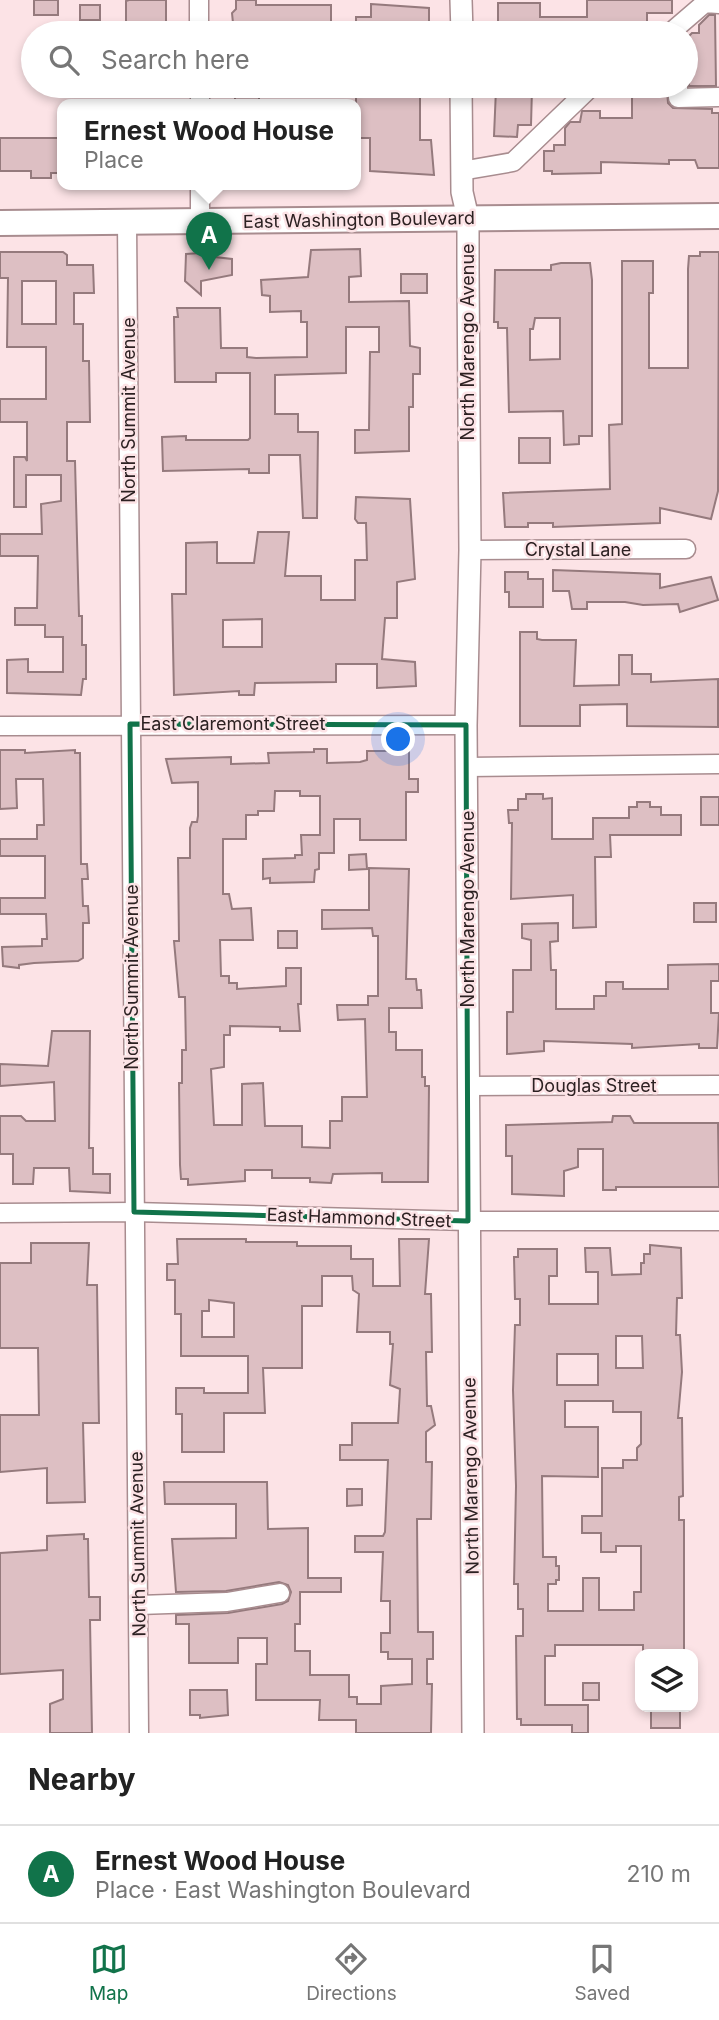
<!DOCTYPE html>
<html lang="en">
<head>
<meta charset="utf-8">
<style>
  body { margin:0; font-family:Inter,sans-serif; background:#f2f2f2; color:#222 }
  .controls { position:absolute; right:21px; bottom:21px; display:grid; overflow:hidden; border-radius:14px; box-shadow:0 4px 10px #0003 }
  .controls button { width:63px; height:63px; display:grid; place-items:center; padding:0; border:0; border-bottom:2px solid #e0e0e0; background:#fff; color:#222; font:35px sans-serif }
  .you { position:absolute; left:399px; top:740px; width:24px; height:24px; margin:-18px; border:5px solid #fff; border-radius:50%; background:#1a73e8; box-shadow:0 0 0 10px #1a73e833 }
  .badge { display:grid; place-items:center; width:46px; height:46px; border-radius:50%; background:#11734a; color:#fff; font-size:23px; font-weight:700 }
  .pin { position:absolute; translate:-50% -58px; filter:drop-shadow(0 2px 4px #0008) }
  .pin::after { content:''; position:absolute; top:37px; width:24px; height:21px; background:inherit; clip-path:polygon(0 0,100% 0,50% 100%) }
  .popup { position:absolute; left:57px; top:99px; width:304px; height:91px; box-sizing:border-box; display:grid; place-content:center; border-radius:14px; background:#fff; filter:drop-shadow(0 2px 5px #0005); font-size:23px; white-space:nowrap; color:#767676 }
  .popup b { font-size:26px; color:#222 }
  .popup::after { content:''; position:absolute; left:50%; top:100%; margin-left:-14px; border:14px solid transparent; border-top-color:#fff }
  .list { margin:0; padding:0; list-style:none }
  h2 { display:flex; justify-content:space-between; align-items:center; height:91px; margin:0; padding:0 28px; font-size:30px }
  h2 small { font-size:23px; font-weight:400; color:#767676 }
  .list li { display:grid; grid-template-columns:46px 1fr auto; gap:21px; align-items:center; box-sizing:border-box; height:98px; padding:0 28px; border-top:2px solid #e0e0e0 }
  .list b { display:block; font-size:26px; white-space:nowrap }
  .list p { margin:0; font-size:23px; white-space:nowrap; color:#767676 }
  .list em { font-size:23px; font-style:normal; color:#767676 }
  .icon { flex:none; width:38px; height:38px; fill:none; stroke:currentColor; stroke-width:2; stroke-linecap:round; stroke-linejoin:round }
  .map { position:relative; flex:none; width:719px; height:1733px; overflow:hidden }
  .search { position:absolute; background:#fff; box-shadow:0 4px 10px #0003; left:21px; right:21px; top:21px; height:77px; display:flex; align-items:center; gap:18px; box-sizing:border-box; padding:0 24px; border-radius:38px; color:#767676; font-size:26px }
  .sheet { height:189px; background:#fff }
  nav { display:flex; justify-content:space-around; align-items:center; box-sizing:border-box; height:98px; border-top:2px solid #e0e0e0; background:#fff; font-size:19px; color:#767676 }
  nav a { display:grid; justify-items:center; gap:4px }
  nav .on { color:#11734a }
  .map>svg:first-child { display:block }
</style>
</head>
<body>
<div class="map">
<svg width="719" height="1733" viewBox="0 0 719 1733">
  <rect width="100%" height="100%" fill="#fce3e6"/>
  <g fill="#ddbfc3" stroke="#957a7d" stroke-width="2" fill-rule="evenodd">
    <rect x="34" y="0" width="24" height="15"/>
    <path d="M129,0H166V33H126V1Z"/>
    <path d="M236,0H256V5H331V33H308V23H259L256,33H234L232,13L236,9Z"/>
    <path d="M587,0H672V13H647V33H506V22H498V3H540V17H587Z"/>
    <path d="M371,4L429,8V33H356V17H371Z"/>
    <rect x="80" y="5" width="20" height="15"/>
    <path d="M709,15H715L716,86H689L686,39L692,33H699V25Z"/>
    <rect x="235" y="86" width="24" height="18"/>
    <path d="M356,86H420V140H431L434,175L370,171V138H356Z"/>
    <path d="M496,89H532L531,125H518L517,137L494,136Z"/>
    <path d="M632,90H667L668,103L673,108L712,109V113H719V168H698L695,160H669V164L601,162V173L552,174V171H544V151H554V145H565V128L570,122H580L582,111H600V118H632Z"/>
    <path d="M0,138H62V173H51V178H31V171H0Z"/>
    <path d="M360,249L361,276L349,277V302L409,301L410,346L420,348V374H413V407H409V451L355,453V430H369L370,352H379V327H346V373L275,375V414H298V432H318L317,518H303L300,455H269V473H249V469L163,471L162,437L186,436V440H248L250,438V373H216V382H175L174,317H178L177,308H220L221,348H247V357L256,358L307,357V322H301V311L270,312V296L262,295L261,280L308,277L311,250Z"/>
    <path d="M0,252H63L67,255V265H93L94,293H74V324H83V361H89L90,422H67V461H75L79,616H82V645H86V679H83L81,695L7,693V660L28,659V672H63V637H45V625H15V608H37L38,556H0V534H42L41,504L61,501V475H26V507H14V457H25L27,461V422H0V399H46V347H7L8,278H0ZM22,281H56V324H22Z"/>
    <path d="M215,252V257L232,259V275L201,281V295L185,281L186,254Z"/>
    <path d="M700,252H719L718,491L711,519L660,508V523L553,527V523H528V527H505L503,493L610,489L609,425L622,424V261H653V293H649V368H688V269L689,256H700Z"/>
    <path d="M561,263H590L592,280V436H579V444L564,445L563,411L509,412L507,328H498V322H494L495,270H551V265ZM535,318H560V359L530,360V329H533Z"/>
    <rect x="401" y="274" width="26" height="19"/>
    <rect x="519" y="438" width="31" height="25"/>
    <path d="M356,497L410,499L415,579L397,582V618H385L382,659L415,662L416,686L377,688V664H336V682L255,683L254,695H239V691L174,695L172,594H186V543L217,542V563H254L258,532H289L285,576H321V600H355V560H367L366,523H358L355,519ZM262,619V647H223V620Z"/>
    <path d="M553,570L660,574V588L711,577L718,600L680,612L678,604L643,605L625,602H587V609H572L569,591H553Z"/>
    <path d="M505,572H528V579H543V607H509V592H505Z"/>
    <path d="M520,632H537V639L542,640H576L574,686L619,685V655H632V674H651V682L718,679V727L627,726V704L580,705V726H520Z"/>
    <path d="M314,749H327V763L360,762L367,760V751H409V779H418V792H406V840H360V819H334V853H319V869L315,870L314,882L270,883V878L263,879V859L295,858V855H302L301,835H320V796H300V791H275L274,811H258V815H246V839H223V894H229L232,909L251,908L253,940H220L221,976H229V983H237V989L286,986V968H301V1004H298L300,1031H280V1027L230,1026V1035H224V1067L211,1069L214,1125H242V1084L263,1083L265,1126H302V1147L330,1148V1121H342V1097H367L365,1019L338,1020L337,1005H368V996H378V936H373L372,928L322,929V910H369V868L409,869L406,979H416L417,990H421L422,1008H389V1032H396V1050H422V1077H425V1086H429L428,1182H382V1173L333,1174L331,1183L310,1182V1178H272V1170H245V1181L188,1185V1179H181L180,1165L179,1083H182V1050H186L185,997H179L174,941H179L178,858H190V828L192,822H197L198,816V782L172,783L166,759L231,757V764L269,763L268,753L314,752Z"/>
    <path d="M0,750H25V753L75,750V753H80L81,864H87L88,879H82L83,906H88L89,923H83V958L78,961L34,963L19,965V968L3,966L2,947L42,946V939H47L46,914H0V898H45V856H0V839H37V825H44L43,779H16L17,808L0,809Z"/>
    <path d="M526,794H543V799L552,798V839H593V818H629V807H637V802H650V807H661V815H681V835H610L611,857H595L596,927L573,928V895L511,899L512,823H509L508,810H518V799H526Z"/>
    <rect x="701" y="797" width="18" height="28"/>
    <path d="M366,854L367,869L349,870V855Z"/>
    <rect x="694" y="903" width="22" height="19"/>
    <path d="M558,923V941L550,942L551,970H556V1009H594V996H606V982H623V989H668V965L719,964V981H711V1013H719L717,1048H699V1044L632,1048V1044L544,1041V1051L507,1054V1012H513V970H531V940L522,938V924Z"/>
    <rect x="278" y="931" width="19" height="17"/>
    <path d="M52,1031H90L89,1148H93V1174H110V1193L70,1191L69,1168H34L33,1184H13V1154H0V1116H21L26,1121H55L54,1082L0,1086V1064L48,1066Z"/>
    <path d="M613,1116H630L634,1123H718L719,1187H616V1190H603V1149H578V1167L564,1171V1196L512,1194V1156H506V1125L612,1122Z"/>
    <path d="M177,1239H246V1242H297V1246H351V1259H373V1286H400L399,1239H429L425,1294H431L432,1352H426L427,1406H431L435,1425L426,1432V1462H432L431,1519H417L418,1632H433V1659H427V1684H432L431,1733H356V1720H319L320,1700H256V1664H267V1638H238V1663H189V1624H176V1615L228,1613L282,1604L288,1601L291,1592L288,1585L279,1582L226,1591L176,1592L172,1539L236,1538V1504H165L164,1482H267L268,1529L308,1528V1578H341V1592H300V1624H295V1651H310V1675H349V1697H357V1704H381V1686L412,1684V1659H388V1652H381V1633H390V1601H381L383,1552H355V1536H383L385,1532L388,1460H340V1445H352V1423H398L400,1389L390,1385L393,1344H390V1332H357L359,1294L353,1290L352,1276H322V1306H302V1368H263L265,1413H224V1452H182V1414H176V1388H204V1393H248V1356H181V1314H175V1280H167V1264H178ZM209,1300L234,1303V1337H202V1311H209Z"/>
    <path d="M31,1243H89L87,1285H97L99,1423H83L85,1502L47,1503V1468L0,1472V1415H39L38,1348H0V1263H31Z"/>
    <path d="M650,1245L681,1248L682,1298H677L676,1335H680L682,1372L678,1418H682L683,1496L679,1497V1520H684V1652L643,1654V1645H555V1656H545V1705H588V1733H572V1725H521V1719H517L516,1636H523V1609H518V1584H514L516,1486L513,1390L515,1325H520V1299H515L514,1257H518V1249H557V1276H549V1304H598V1272H586L585,1248H610L612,1275L641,1274V1263H644V1254H650ZM616,1336H642L643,1368H616ZM557,1354H598V1385H557ZM565,1401H613V1412H641V1444L637,1448V1460H623V1468H602V1516H582V1533H601V1552H616V1546H641V1592H634V1610H599V1578H583V1611H548V1584H556V1580H559V1566H556V1557H543L542,1476L598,1477V1427H565Z"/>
    <path d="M347,1489H362V1505L347,1506Z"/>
    <path d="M84,1534V1539H88L89,1597H100V1620H90L92,1733H50V1704L63,1699V1670L0,1674V1553L47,1550V1536Z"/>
    <rect x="583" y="1683" width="16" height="17"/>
    <path d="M190,1690H227L228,1715L200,1718V1715H190Z"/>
    <rect x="651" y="1707" width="29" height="21"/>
  </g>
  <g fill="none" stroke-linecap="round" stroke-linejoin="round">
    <g stroke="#a88c8f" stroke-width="21">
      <g id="minor">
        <path d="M199,0V33"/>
        <path d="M670,33L705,3L719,4"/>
        <path d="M200,86V104"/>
        <path d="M678,86V98L719,97"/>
        <path d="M461,171L513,162L592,86"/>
        <path d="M200,221V184"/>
        <path d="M127,222L139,1733"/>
        <path d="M470,550L686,549"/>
        <path d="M0,726L466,725"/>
        <path d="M467,767L719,764"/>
        <path d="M469,1086L719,1085"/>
        <path d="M0,1213L134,1212L468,1221H719"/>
        <path d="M139,1605L227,1602L280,1593"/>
      </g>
    </g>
    <g stroke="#a88c8f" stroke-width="24">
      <g id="tertiary">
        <path d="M461,0L462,33"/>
        <path d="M461,86L462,192L468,218V271L470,550L466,725L473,1733"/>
      </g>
    </g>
    <g stroke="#a88c8f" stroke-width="28">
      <path id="secondary" d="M0,223L719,216"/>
    </g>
    <use href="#minor" stroke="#fff" stroke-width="18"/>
    <use href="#tertiary" stroke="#fff" stroke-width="21"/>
    <use href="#secondary" stroke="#fff" stroke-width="24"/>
  </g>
  <path fill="none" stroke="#11734a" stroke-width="5" stroke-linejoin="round" d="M130,724L466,725L468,1221L134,1212Z"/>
  <g text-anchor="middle" stroke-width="5" stroke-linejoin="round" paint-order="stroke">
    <g font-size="18" fill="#2c2122" stroke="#fce3e6">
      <text transform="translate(359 220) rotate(-1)" y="6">East Washington Boulevard</text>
      <text transform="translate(468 342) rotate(-90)" y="6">North Marengo Avenue</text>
      <text transform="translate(129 410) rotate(-90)" y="6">North Summit Avenue</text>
      <text x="578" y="556">Crystal Lane</text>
      <text x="233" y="730">East Claremont Street</text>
      <text transform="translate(468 909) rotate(-90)" y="6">North Marengo Avenue</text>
      <text transform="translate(132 977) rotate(-90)" y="6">North Summit Avenue</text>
      <text x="594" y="1092">Douglas Street</text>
      <text transform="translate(359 1218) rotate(2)" y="6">East Hammond Street</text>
      <text transform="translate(471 1476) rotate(-91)" y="6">North Marengo Avenue</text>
      <text transform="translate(138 1544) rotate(-91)" y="6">North Summit Avenue</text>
    </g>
  </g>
</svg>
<div class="controls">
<button><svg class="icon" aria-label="layers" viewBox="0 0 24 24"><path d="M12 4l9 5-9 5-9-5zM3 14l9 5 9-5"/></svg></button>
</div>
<div class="you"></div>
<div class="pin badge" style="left:209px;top:270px">A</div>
<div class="popup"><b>Ernest Wood House</b>Place</div>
<div class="search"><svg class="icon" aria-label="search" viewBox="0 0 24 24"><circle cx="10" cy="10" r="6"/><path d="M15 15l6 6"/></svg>Search here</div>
</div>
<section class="sheet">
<h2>Nearby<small></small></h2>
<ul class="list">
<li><span class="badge">A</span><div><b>Ernest Wood House</b><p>Place · East Washington Boulevard</p></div><em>210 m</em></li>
</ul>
</section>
<nav>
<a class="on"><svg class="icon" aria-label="map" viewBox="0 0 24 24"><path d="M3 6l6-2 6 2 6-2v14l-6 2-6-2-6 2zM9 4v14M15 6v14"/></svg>Map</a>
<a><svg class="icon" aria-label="directions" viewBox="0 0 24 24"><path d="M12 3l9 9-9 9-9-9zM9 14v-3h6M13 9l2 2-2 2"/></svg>Directions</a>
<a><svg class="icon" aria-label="saved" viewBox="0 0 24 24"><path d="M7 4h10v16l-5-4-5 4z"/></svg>Saved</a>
</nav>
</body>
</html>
